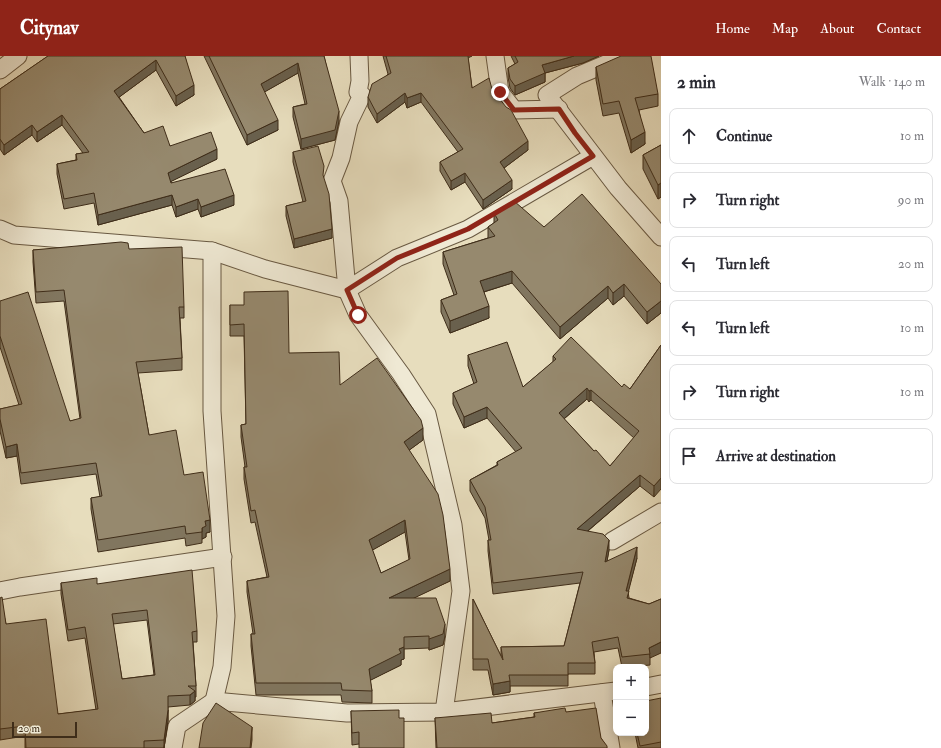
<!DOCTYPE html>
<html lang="en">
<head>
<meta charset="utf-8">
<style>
  body { margin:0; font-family:"IM FELL Double Pica",serif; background:#f2f2f3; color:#2b2b33 }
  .controls { position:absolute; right:12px; bottom:12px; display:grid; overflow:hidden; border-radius:8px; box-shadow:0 2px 10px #0003 }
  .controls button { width:36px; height:36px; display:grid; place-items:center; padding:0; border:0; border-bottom:1px solid #e1e1e2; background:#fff; color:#2b2b33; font:20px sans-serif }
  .scale { position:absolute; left:12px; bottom:10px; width:65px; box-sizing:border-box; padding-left:4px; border:2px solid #3f2d19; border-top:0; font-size:11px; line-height:14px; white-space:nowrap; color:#3f2d19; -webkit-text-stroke:3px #efe9d4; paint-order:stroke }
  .stop { position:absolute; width:12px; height:12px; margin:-9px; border:3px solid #8f2418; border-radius:50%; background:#fff }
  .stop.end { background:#8f2418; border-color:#fff; box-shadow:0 1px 4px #0008 }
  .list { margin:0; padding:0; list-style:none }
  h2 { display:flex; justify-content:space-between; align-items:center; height:52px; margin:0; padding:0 16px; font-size:17px }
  h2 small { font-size:13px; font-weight:400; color:#7c7c81 }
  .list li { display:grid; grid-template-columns:26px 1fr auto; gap:12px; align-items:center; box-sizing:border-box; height:56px; margin:0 8px 8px; padding:0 8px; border:1px solid #e1e1e2; border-radius:8px }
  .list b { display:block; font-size:15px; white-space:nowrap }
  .list em { font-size:13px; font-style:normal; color:#7c7c81 }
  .icon { flex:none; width:22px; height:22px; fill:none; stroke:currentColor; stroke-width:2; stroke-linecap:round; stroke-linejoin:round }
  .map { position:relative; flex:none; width:661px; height:692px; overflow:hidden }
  header { display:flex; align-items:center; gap:24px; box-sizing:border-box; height:56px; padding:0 20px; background:#8f2418; color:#fff }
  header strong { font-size:19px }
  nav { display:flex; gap:22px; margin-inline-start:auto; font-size:14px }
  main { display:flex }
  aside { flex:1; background:#fff }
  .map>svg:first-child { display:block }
</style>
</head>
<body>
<header>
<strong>Citynav</strong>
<nav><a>Home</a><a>Map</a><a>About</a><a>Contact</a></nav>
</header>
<main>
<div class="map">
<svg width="661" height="692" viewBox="0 0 661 692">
  <rect width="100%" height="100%" fill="#e7ddbd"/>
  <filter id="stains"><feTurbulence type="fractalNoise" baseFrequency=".005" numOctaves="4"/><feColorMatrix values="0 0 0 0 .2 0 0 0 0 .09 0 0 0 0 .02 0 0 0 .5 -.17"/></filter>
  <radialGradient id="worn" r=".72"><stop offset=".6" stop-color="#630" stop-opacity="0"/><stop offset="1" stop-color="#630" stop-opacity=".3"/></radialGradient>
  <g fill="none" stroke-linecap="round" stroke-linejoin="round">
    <g stroke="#695942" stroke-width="19">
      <g id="minor">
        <path d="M359,0L360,25L358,36L362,39L349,66L341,102L332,125L339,145L347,234L358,259L401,318L427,358L453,469L461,535L444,656"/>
        <path d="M495,0L500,36L514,54L559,53"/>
        <path d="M625,0L577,20L547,39L618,132L661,181"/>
        <path d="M0,14L18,0"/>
        <path d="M0,173L14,179L212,195L265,213L347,234L397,202L468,173L593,100"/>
        <path d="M212,195V355L226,560L222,611L214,645"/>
        <path d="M612,485L661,456"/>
        <path d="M0,535L20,531L223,501"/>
        <path d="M646,631L661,628"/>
        <path d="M602,637L611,692"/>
        <path d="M173,692L177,670L214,645L347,657L444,656L616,635"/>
      </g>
    </g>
    <use href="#minor" stroke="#efe9d4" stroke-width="17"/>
  </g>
  <g fill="#81765f" stroke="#3f2d19" fill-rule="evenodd">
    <path d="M48,0H185L194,39L176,50L156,14L119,41L144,77L170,90L217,103L171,125V127L234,149L201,161L198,153L176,161L172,149L98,169L94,147L64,153L57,118V108L76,104V98L83,97L62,69L37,86L32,79L4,99L0,93V33Z"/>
    <path d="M204,0H324L339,65L335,84L301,93L293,61V51L305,48L298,17L264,36L278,74L247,89Z"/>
    <path d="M383,0H472L468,2L472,32L492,33L528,94L504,112L512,133L483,153L465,126L451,134L440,115V106L458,96L421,46L407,52L405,46L377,67L368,51V41L388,18Z"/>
    <path d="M511,0H599L583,7L545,17V26L515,39L510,32L508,21V12L515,8Z"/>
    <path d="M596,11L658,38V50L639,54L645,88L631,97L619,57L603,60L596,24Z"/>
    <path d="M661,89V141L658,143L643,113V99Z"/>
    <path d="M293,96L323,121L332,182L294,192L286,160V150L303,146L293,106Z"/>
    <path d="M494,157L544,171L661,228V257L647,268L624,240L613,249L608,242L560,283L512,227L484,236L489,262L450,277L441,256V244L454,239L443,208V196L488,182V171L494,167Z"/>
    <path d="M129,193L184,251V262H180L182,302V314L138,317L149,379L184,419L210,476L206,477V481L202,483V487L186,490L185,482L98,496L91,453V442L100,441L96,418L21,428L17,400L6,402L0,375V353L19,349L0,291V245L70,365L80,363L64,245L36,247L33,206V194Z"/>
    <path d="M230,249L289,297L340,329L423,384L409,394L450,525L413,542L445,580L443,589L429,594V592L404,593V603L401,604V609L370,624L372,635V647L342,646L341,639H256L251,590V578H253L247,536V525L267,521L255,466L251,467L244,423V411H245L241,381V369L246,368L244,280H230ZM405,476L409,504L381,517L372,494Z"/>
    <path d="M661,289L654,441L640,430L588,475L609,494L607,505L637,502L628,535L629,542L649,548L661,543L650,602V609L629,611H622L618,592L594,596L595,607V618H568V630H510V636L493,639L488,614H473V543L501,600V591L564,590L580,527L493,538L488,495V484H489L485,462L470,435V424L497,409V406L516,396L487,362L464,372L453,348V337L474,328L468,310V299L523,331L553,306V300L622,331L630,333ZM587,343L589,346L591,344L634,382L610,410L594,395L564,363Z"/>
    <path d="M61,527L97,528L197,575V586H193L196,630V641H195V645L190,649L168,651V665L164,692H25V680L0,684V542L6,568L58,658L96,654L85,582L68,585L61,538ZM147,564L154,619L122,623L113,568Z"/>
    <path d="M661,642V692H638L635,677H646Z"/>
    <path d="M351,655L399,662L359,688L352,689Z"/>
    <path d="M566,656L601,682L607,692H436L435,662L492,667L534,661V657Z"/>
  </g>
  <g fill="#69604d" stroke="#3f2d19">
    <path d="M574,0H599L583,7L545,17V26L515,39V30L542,9Z"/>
    <path d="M156,4V14L114,45V35Z"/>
    <path d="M298,7V17L261,38V28Z"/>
    <path d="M194,29V39L176,50V40Z"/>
    <path d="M405,37V46L377,67V58Z"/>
    <path d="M421,37V46L407,52V42Z"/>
    <path d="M339,55V65L335,84L301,93V83Z"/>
    <path d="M62,59V69L37,86V76Z"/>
    <path d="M278,64V74L247,89V79Z"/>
    <path d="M32,69V79L4,99V89Z"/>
    <path d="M645,76V88L631,97V84Z"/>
    <path d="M528,85V94L500,115V106Z"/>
    <path d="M217,93V103L168,127V117Z"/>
    <path d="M465,117V126L451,134V125Z"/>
    <path d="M512,124V133L483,153V144Z"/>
    <path d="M661,127V141L658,143V129Z"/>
    <path d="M172,139V149L98,169V159Z"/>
    <path d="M234,139V149L201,161V151Z"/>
    <path d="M198,143V153L176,161V151Z"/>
    <path d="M332,173V182L294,192V183Z"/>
    <path d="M512,215V227L480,237V225Z"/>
    <path d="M624,228V240L613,249V237Z"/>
    <path d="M608,230V242L560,283V271Z"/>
    <path d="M661,245V257L647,268V256Z"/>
    <path d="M489,250V262L450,277V265Z"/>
    <path d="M587,332V343L559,367V357Z"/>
    <path d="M591,334V344L589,346V335Z"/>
    <path d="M487,351V362L464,372V361Z"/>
    <path d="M423,372V384L404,398V386Z"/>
    <path d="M17,388V400L6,402V391Z"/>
    <path d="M640,419V430L577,484V473Z"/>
    <path d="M661,422V433L654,441V430Z"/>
    <path d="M210,464V476L206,477V481L202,483V472L205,465Z"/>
    <path d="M405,464V476L369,496V484Z"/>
    <path d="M609,484V494L605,516V506Z"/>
    <path d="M637,491V502L626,545V535Z"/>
    <path d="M450,513V525L389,554V542Z"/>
    <path d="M445,568V580L443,589L429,594V583Z"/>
    <path d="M661,586V597L650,602L649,592Z"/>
    <path d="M404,591V603L401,604V609L369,625V613L399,593Z"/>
    <path d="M510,625V636L493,639V628Z"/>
    <path d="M195,635V645L190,649V639Z"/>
    <path d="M168,654V665L164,692V684Z"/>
    <path d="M252,671V684L251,692H250Z"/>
  </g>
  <g fill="#96896e" stroke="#3f2d19" fill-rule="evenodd">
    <path d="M48,0H185L194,29L176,40L156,4L114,35L144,77L163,70L170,90L211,76L217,93L168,117L171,127L225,113L234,139L201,151L198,143L176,151L172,139L98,159L94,137L64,143L57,108L77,104L76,98L89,96L62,59L37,76L32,69L4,89L0,83V33Z"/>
    <path d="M209,0H324L339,55L335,74L301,83L293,51L307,48L298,7L261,28L278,64L247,79Z"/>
    <path d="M386,0H468L472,32L489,22L492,33L506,51L511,54L528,85L500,106L512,124L483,144L465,117L451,125L440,106L463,93L421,37L407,42L405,37L377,58L368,41L372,28L391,17Z"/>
    <path d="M515,0H574L542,9L545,17L515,30L510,23L508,12L518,6Z"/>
    <path d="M621,0H651L658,38L635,42L645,76L631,84L619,45L603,48L596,11Z"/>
    <path d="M661,89V127L658,129L643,99Z"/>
    <path d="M318,90L324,110L323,119L329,138L332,173L294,183L286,150L306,145L293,96Z"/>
    <path d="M582,138L661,228V245L647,256L624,228L613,237L608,230L560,271L512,215L480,225L489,250L450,265L441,244L457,238L443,196L495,180L488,171L498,164L494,157L514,145L544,171Z"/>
    <path d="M121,186L128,187L129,193L182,191L184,251H179L182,302L136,306L149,379L176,374L184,419L203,416L210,464L205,465L206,470L202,472V476L186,478L185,470L98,484L91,442L102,440L96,407L21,417L17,388L6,391L0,363V353L22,348L0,280V245L28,236L70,365L81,362L64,234L36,236L33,194Z"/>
    <path d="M288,235L289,297L339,296L340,329L377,302L421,364L423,372L404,386L438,438L443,459L450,513L389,542H436L445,568L443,578L429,583V580L404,581V591L399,593L401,597L369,613L372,635L342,634L341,627H256L251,578H255L247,525L269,521L255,454L251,455L244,411H247L241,369L246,368L244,268L230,269V249H244V236ZM405,464L410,503L381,517L369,484Z"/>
    <path d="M571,281L622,331L624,328L630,333L661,289V422L654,430L640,419L577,473L603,478L609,484L605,506L637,491L626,535H629L627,542L649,548L661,543V586L649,592L650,598L622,601L618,581L592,586L595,607H568V619H509L510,625L493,628L488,603H473V543L503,604L501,591L564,590L583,516L493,527L488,484H491L485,451L470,424L498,409L497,406L522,392L487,351L464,361L453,337L477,326L468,299L507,286L523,331L556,303L553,300ZM587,332L589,335L591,334L639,375L610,410L596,394L594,395L559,357Z"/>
    <path d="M192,514L197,575L192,576L196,630H188L195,635L190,639L168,640V654L164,684L144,685V692H26L25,670L0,673V542L2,541L6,568L46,563L58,658L98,653L85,571L68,574L61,527L97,522V528ZM147,554L155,619L122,623L112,558Z"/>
    <path d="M661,642V686L640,690L637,677H646V645Z"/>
    <path d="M216,647L252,671L250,692H199L203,667Z"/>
    <path d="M565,652L566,656L596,652L601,682L607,690V692H437L435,662L491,657L492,667L535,661L534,657Z"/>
    <path d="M399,654V662H404V692H359V676L352,677L351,655Z"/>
  </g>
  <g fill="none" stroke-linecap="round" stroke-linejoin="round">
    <path stroke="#8f2418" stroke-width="5" d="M358,259L347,234L397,202L468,173L593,100L575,77L559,53L514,54L500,36"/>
  </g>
  <rect width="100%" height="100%" filter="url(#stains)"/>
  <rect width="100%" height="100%" fill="url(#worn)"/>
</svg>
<div class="controls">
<button>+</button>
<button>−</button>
</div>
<div class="scale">20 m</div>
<div class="stop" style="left:358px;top:259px"></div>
<div class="stop end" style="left:500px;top:36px"></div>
</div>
<aside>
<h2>2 min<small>Walk · 140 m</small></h2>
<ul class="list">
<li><svg class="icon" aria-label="ahead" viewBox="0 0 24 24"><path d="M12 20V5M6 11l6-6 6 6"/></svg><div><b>Continue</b></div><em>10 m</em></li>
<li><svg class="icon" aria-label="right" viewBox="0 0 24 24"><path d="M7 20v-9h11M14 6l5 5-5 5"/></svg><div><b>Turn right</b></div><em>90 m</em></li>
<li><svg class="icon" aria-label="left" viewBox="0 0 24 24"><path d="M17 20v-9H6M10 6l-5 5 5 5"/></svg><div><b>Turn left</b></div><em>20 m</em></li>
<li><svg class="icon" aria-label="left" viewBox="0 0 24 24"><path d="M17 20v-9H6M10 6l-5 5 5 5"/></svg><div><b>Turn left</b></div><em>10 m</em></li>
<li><svg class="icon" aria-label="right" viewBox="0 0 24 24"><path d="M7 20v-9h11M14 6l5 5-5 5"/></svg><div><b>Turn right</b></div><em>10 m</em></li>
<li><svg class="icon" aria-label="arrive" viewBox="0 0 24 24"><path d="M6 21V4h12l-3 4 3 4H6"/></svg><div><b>Arrive at destination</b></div></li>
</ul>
</aside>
</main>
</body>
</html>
